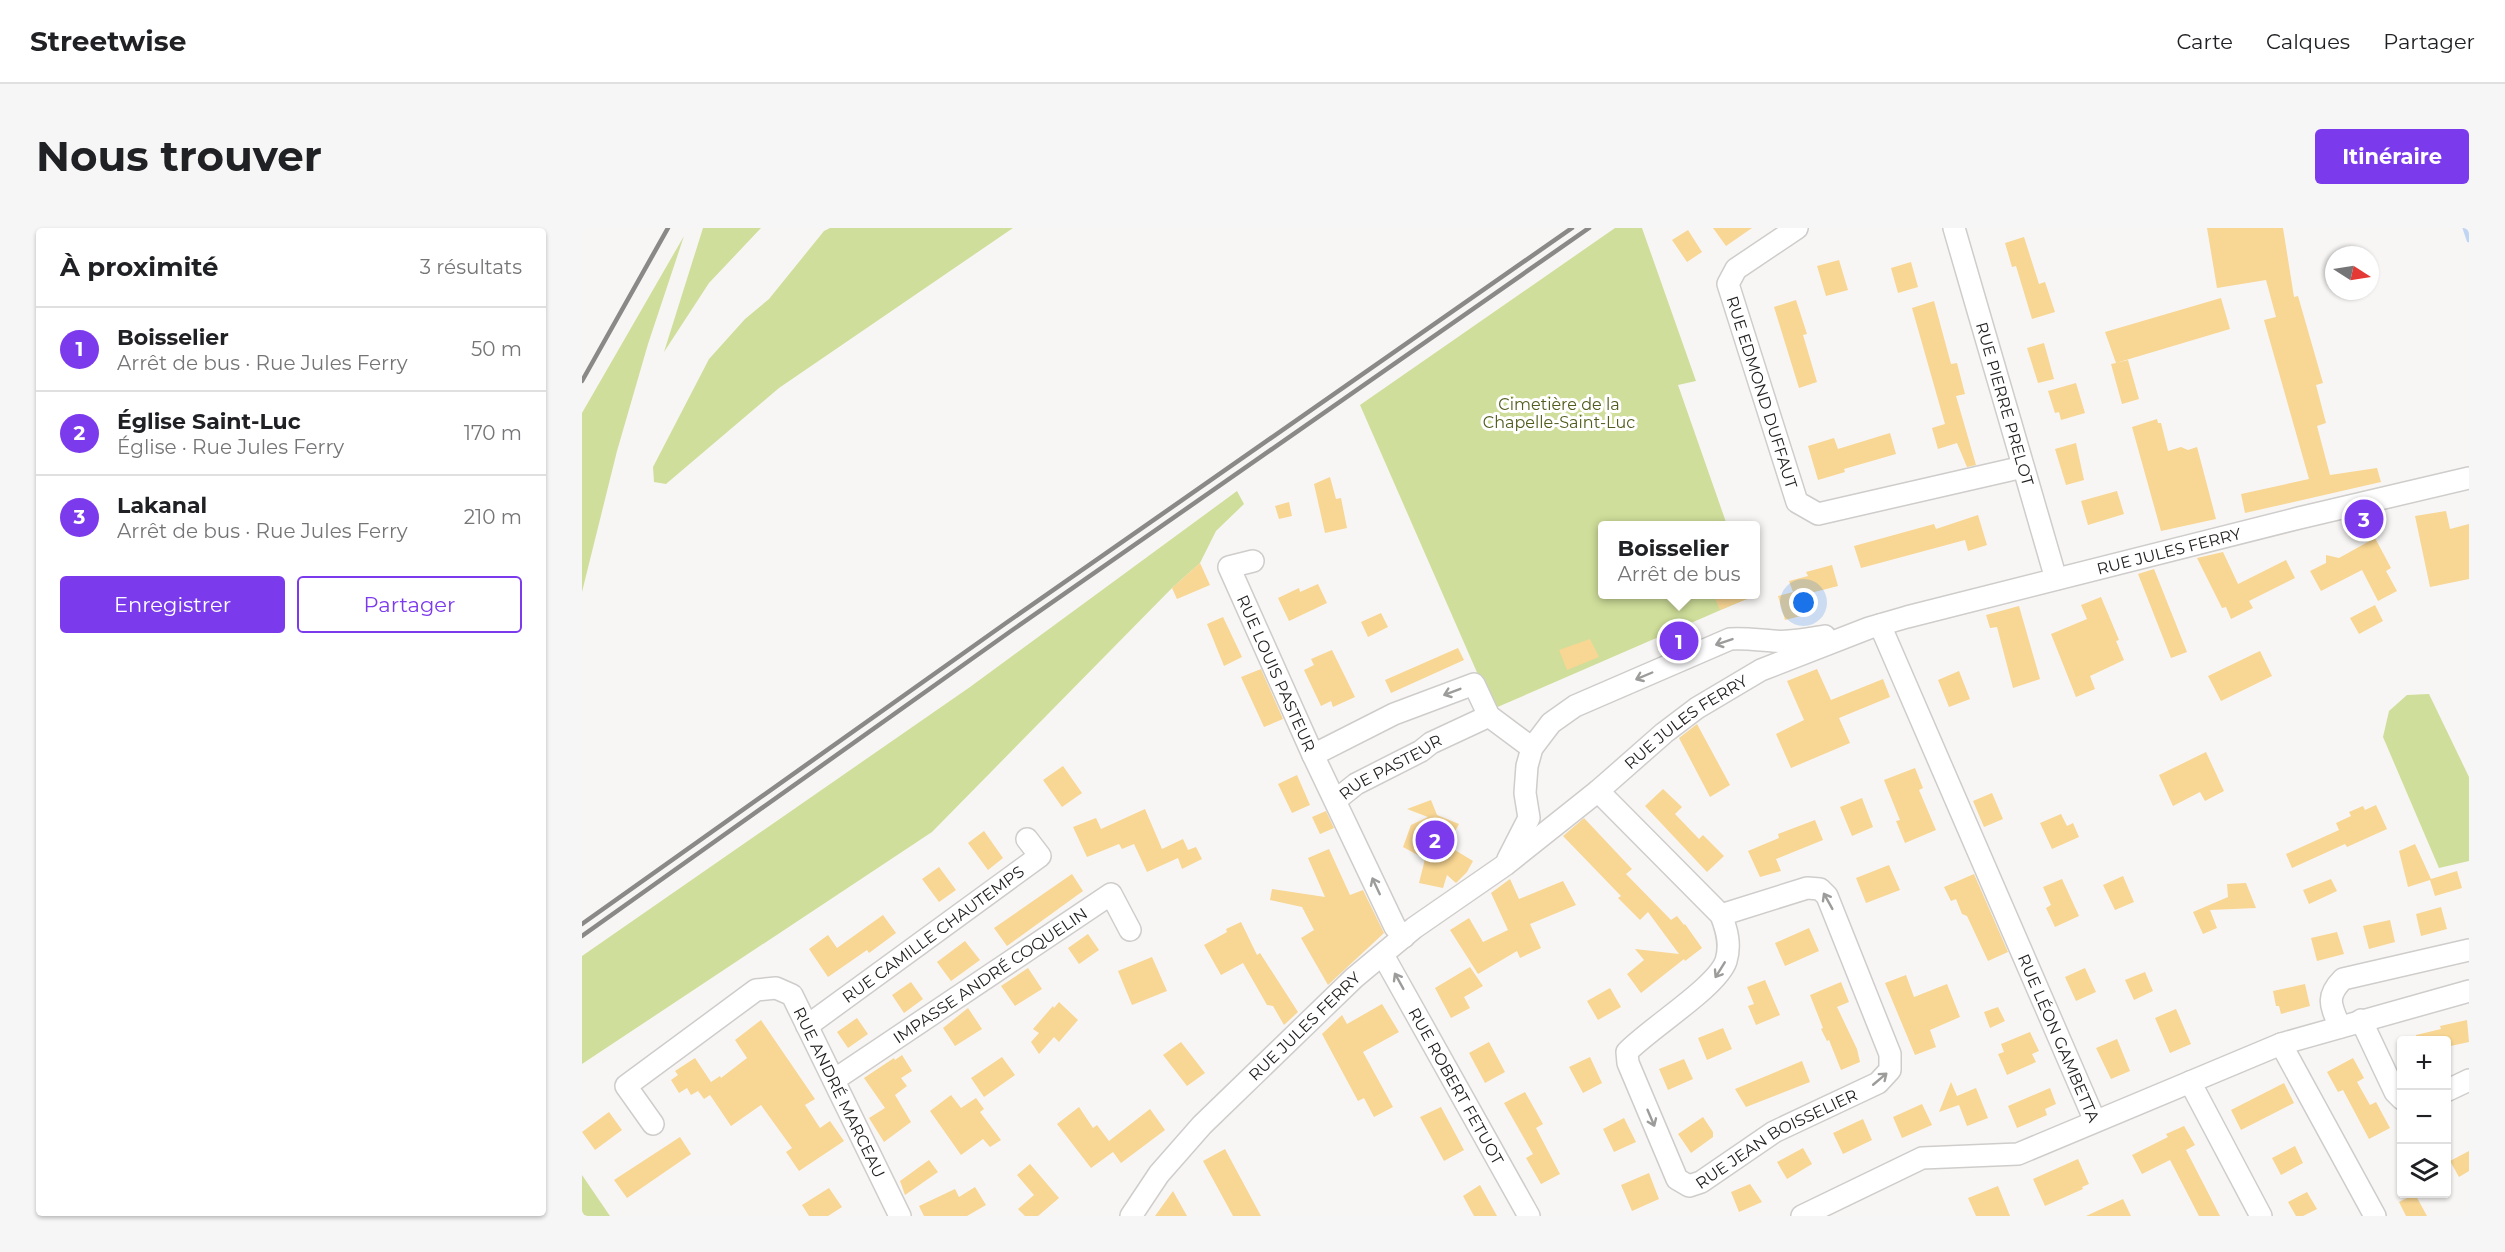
<!DOCTYPE html>
<html lang="fr">
<head>
<meta charset="utf-8">
<style>
  body { margin:0; font-family:Montserrat,sans-serif; background:#f6f6f6; color:#202124 }
  .controls { position:absolute; right:18px; bottom:18px; display:grid; overflow:hidden; border-radius:6px; box-shadow:0 2px 4px #0004 }
  .controls button { width:54px; height:54px; display:grid; place-items:center; padding:0; border:0; border-bottom:2px solid #e0e0e0; background:#fff; color:#202124; font:30px sans-serif }
  .compass { position:absolute; left:1743px; top:18px; width:54px; height:54px; border-radius:50%; background:#fff; box-shadow:0 2px 4px #0004; rotate:102deg }
  .you { position:absolute; left:1222px; top:375px; width:21px; height:21px; margin:-15px; border:4px solid #fff; border-radius:50%; background:#1a73e8; box-shadow:0 0 0 9px #1a73e833 }
  .badge { display:grid; place-items:center; width:39px; height:39px; border-radius:50%; background:#7c3aed; color:#fff; font-size:20px; font-weight:700 }
  .pin { position:absolute; translate:-50% -50%; border:3px solid #fff; box-shadow:0 2px 6px #0006 }
  .popup { position:absolute; left:1016px; top:293px; width:162px; height:78px; box-sizing:border-box; display:grid; place-content:center; border-radius:6px; background:#fff; filter:drop-shadow(0 2px 4px #0005); font-size:20px; white-space:nowrap; color:#757577 }
  .popup b { font-size:22px; color:#202124 }
  .popup::after { content:''; position:absolute; left:50%; top:100%; margin-left:-12px; border:12px solid transparent; border-top-color:#fff }
  .list { margin:0; padding:0; list-style:none }
  h2 { display:flex; justify-content:space-between; align-items:center; height:78px; margin:0; padding:0 24px; font-size:26px }
  h2 small { font-size:20px; font-weight:400; color:#757577 }
  .list li { display:grid; grid-template-columns:39px 1fr auto; gap:18px; align-items:center; box-sizing:border-box; height:84px; padding:0 24px; border-top:2px solid #e0e0e0 }
  .list b { display:block; font-size:22px; white-space:nowrap }
  .list p { margin:0; font-size:20px; white-space:nowrap; color:#757577 }
  .list em { font-size:20px; font-style:normal; color:#757577 }
  .actions { display:flex; gap:12px; padding:18px 24px }
  .actions a { flex:1; padding:14px 0; border:2px solid #7c3aed; border-radius:6px; text-align:center; font-size:21px; color:#7c3aed }
  .actions .main { background:#7c3aed; color:#fff }
  .icon { flex:none; width:33px; height:33px; fill:none; stroke:currentColor; stroke-width:2; stroke-linecap:round; stroke-linejoin:round }
  .map { position:relative; flex:none; width:1887px; height:988px; overflow:hidden; border-radius:6px }
  header { display:flex; align-items:center; gap:36px; box-sizing:border-box; height:84px; padding:0 30px; background:#fff; border-bottom:2px solid #e0e0e0 }
  header strong { font-size:28px }
  nav { display:flex; gap:33px; margin-inline-start:auto; font-size:21px }
  .intro { display:flex; align-items:center; justify-content:space-between; box-sizing:border-box; height:144px; padding:0 36px }
  h1 { margin:0; font-size:42px }
  .button { padding:15px 27px; border-radius:6px; background:#7c3aed; color:#fff; font-size:21px; font-weight:700 }
  main { display:flex; gap:36px; padding:0 36px }
  aside { flex:1; background:#fff; border-radius:6px; box-shadow:0 2px 4px #0004 }
  .map>svg:first-child { display:block }
</style>
</head>
<body>
<header>
<strong>Streetwise</strong>
<nav><a>Carte</a><a>Calques</a><a>Partager</a></nav>
</header>
<div class="intro"><h1>Nous trouver</h1><a class="button">Itinéraire</a></div>
<main>
<aside>
<h2>À proximité<small>3 résultats</small></h2>
<ul class="list">
<li><span class="badge">1</span><div><b>Boisselier</b><p>Arrêt de bus · Rue Jules Ferry</p></div><em>50 m</em></li>
<li><span class="badge">2</span><div><b>Église Saint-Luc</b><p>Église · Rue Jules Ferry</p></div><em>170 m</em></li>
<li><span class="badge">3</span><div><b>Lakanal</b><p>Arrêt de bus · Rue Jules Ferry</p></div><em>210 m</em></li>
</ul>
<div class="actions"><a class="main">Enregistrer</a><a>Partager</a></div>
</aside>
<div class="map">
<svg width="1887" height="988" viewBox="0 0 1887 988">
  <rect width="100%" height="100%" fill="#f8f6f4"/>
  <g fill="#cfde9a">
    <path d="M121,0H179L127,55L82,124Z"/>
    <path d="M248,0H431L197,160L84,256L72,254L71,239L127,131L163,91L187,71L242,3Z"/>
    <path d="M1033,0H1060L1114,153L1096,157L1145,297L1020,298V366L1171,368L911,481L778,177Z"/>
    <path d="M102,8L66,116L35,223L0,364V185Z"/>
    <path d="M655,263L662,276L634,303L618,335L590,360L350,604L0,836V728L388,459Z"/>
    <path d="M1847,466L1887,549V633L1857,640L1801,509L1807,483L1825,467Z"/>
    <path d="M0,947L28,988H0Z"/>
  </g>
  <g fill="none" stroke-linecap="round" stroke-linejoin="round">
    <path stroke="#c0d5f2" stroke-width="5" d="M1883,0L1887,12"/>
  </g>
  <g fill="#f8d693">
    <path d="M1131,0H1170L1144,18Z"/>
    <path d="M1625,0H1701L1712,69L1716,68L1741,155L1734,157L1744,195L1735,198L1748,247L1795,240L1799,254L1663,285L1659,266L1727,251L1682,92L1694,89L1684,52L1635,60Z"/>
    <path d="M1106,2L1120,24L1105,34L1090,12Z"/>
    <path d="M1442,9L1457,56L1463,54L1473,84L1450,91L1434,38L1430,39L1423,15Z"/>
    <path d="M1257,32L1266,62L1244,68L1235,38Z"/>
    <path d="M1329,34L1336,59L1316,65L1309,40Z"/>
    <path d="M1639,70L1648,101L1534,135L1546,132L1557,171L1540,176L1529,136L1534,135L1523,104Z"/>
    <path d="M1214,72L1225,106L1221,107L1235,154L1217,160L1192,79Z"/>
    <path d="M1352,73L1369,136L1375,135L1383,166L1374,168L1394,237L1385,239L1375,215L1356,221L1350,200L1363,196L1330,80Z"/>
    <path d="M1462,115L1472,151L1456,155L1445,120Z"/>
    <path d="M1494,155L1503,185L1479,192L1477,184L1473,185L1466,163Z"/>
    <path d="M1575,191L1576,195H1579L1586,223L1599,219L1606,222L1615,219L1634,291L1579,303L1550,199Z"/>
    <path d="M1308,205L1314,226L1262,241L1263,244L1236,252L1226,218L1252,210L1256,221Z"/>
    <path d="M1494,215L1502,252L1484,257L1473,221Z"/>
    <path d="M748,249L754,271L759,270L765,300L743,305L732,256Z"/>
    <path d="M1535,263L1542,286L1506,297L1499,273Z"/>
    <path d="M707,274L710,288L697,291L693,278Z"/>
    <path d="M1864,283L1868,301L1887,296V351L1848,359L1833,288Z"/>
    <path d="M1396,287L1405,317L1386,323L1383,312L1279,340L1272,318L1352,296L1354,301Z"/>
    <path d="M1793,310L1809,340L1804,343L1815,363L1796,373L1780,342L1739,363L1728,343L1744,335V327L1757,330Z"/>
    <path d="M1641,324L1656,356L1704,332L1713,350L1667,373L1671,380L1649,391L1644,379L1640,380L1615,330Z"/>
    <path d="M618,335L628,357L595,371L590,360Z"/>
    <path d="M1250,337L1256,358L1217,368L1223,387L1203,392L1196,368L1211,364L1207,353L1226,348L1224,344Z"/>
    <path d="M1572,341L1605,424L1589,430L1556,346Z"/>
    <path d="M736,356L745,375L707,393L696,370L717,360L718,364Z"/>
    <path d="M1131,366H1175V367L1138,382Z"/>
    <path d="M1519,369L1537,412L1534,413L1542,432L1508,448L1513,461L1494,469L1469,406L1505,391L1499,377Z"/>
    <path d="M1793,377L1801,393L1777,406L1768,390Z"/>
    <path d="M1437,378L1458,451L1431,460L1415,399L1408,400L1404,387Z"/>
    <path d="M799,385L806,399L786,409L779,394Z"/>
    <path d="M641,389L660,429L642,438L625,396Z"/>
    <path d="M1008,411L1017,429L985,442L977,422Z"/>
    <path d="M876,420L882,432L809,465L803,452Z"/>
    <path d="M750,422L773,469L751,479L749,473L739,478L722,442L732,437L729,431Z"/>
    <path d="M1678,423L1690,448L1639,473L1626,448Z"/>
    <path d="M679,441L701,491L682,499L659,449Z"/>
    <path d="M1235,441L1249,472L1301,451L1308,469L1257,490L1268,515L1209,540L1194,506L1222,492L1205,453Z"/>
    <path d="M1377,443L1388,471L1367,479L1356,452Z"/>
    <path d="M1115,496L1148,557L1128,569L1097,510Z"/>
    <path d="M1624,524L1642,563L1623,573L1618,564L1591,578L1577,547Z"/>
    <path d="M481,538L500,565L480,579L461,552Z"/>
    <path d="M1333,540L1341,560L1337,562L1354,602L1323,615L1314,593L1318,592L1302,552Z"/>
    <path d="M715,547L728,577L710,585L696,556Z"/>
    <path d="M1081,561L1100,579L1093,586L1117,611L1121,607L1142,628L1125,644L1063,578Z"/>
    <path d="M1410,565L1421,591L1402,599L1391,573Z"/>
    <path d="M1280,570L1291,599L1270,608L1258,579Z"/>
    <path d="M849,572L855,587L877,596L864,620L868,619L891,633L885,644L874,655L865,647L861,660L837,655L843,631L821,619L829,597L846,589L825,581Z"/>
    <path d="M1794,577L1805,601L1765,619L1763,616L1710,640L1704,626L1757,602L1754,595L1769,588L1767,584L1781,578L1783,582Z"/>
    <path d="M563,581L580,621L601,611L606,622L614,619L620,631L600,641L596,630L565,644L552,616L540,621L537,616L505,629L491,599L514,590L519,601Z"/>
    <path d="M744,583L752,600L738,606L730,589Z"/>
    <path d="M1479,586L1485,598L1491,595L1497,609L1470,621L1458,595Z"/>
    <path d="M1002,590L1050,641L1044,646L1089,692L1095,688L1102,697L1103,696L1120,720L1103,733L1102,731L1059,765L1045,746L1062,732L1053,721L1097,726L1066,684L1058,692L1036,670L1039,668L981,608Z"/>
    <path d="M1233,592L1241,612L1194,631L1199,643L1178,649L1166,623L1197,610L1196,606Z"/>
    <path d="M402,603L421,630L406,642L386,615Z"/>
    <path d="M1833,616L1849,651L1875,643L1880,660L1853,668L1848,652L1826,659L1817,623Z"/>
    <path d="M747,621L768,667L781,662L802,705L746,757L719,710L732,702L720,679L688,672L690,661L743,669L726,630Z"/>
    <path d="M1307,637L1318,662L1284,675L1274,650Z"/>
    <path d="M357,639L374,662L357,674L340,651Z"/>
    <path d="M490,646L501,663L425,718L412,700Z"/>
    <path d="M1392,646L1426,724L1406,733L1385,688L1380,686L1374,671L1369,673L1362,659Z"/>
    <path d="M1541,648L1552,674L1533,682L1521,657Z"/>
    <path d="M928,651L937,671L981,653L994,677L948,696L959,720L938,730L935,723L896,746L868,702L887,690L901,714L926,702L909,665Z"/>
    <path d="M1480,651L1497,688L1473,699L1464,680L1469,677L1461,659Z"/>
    <path d="M1749,651L1755,663L1727,676L1721,662Z"/>
    <path d="M1664,655L1674,680L1628,682L1635,700L1621,706L1611,684L1646,669L1645,656Z"/>
    <path d="M1859,679L1865,701L1839,708L1834,686Z"/>
    <path d="M301,687L314,705L287,725L285,722L246,749L227,721L246,707L255,720Z"/>
    <path d="M1808,692L1813,714L1787,721L1781,698Z"/>
    <path d="M659,694L675,727L678,725L716,784L702,797L691,778L685,777L661,735L639,747L622,717L645,704L644,701Z"/>
    <path d="M1227,700L1237,723L1203,738L1193,715Z"/>
    <path d="M1755,704L1762,726L1735,733L1729,710Z"/>
    <path d="M506,706L517,722L497,736L486,720Z"/>
    <path d="M383,713L398,732L369,753L355,734Z"/>
    <path d="M570,729L585,763L550,777L536,743Z"/>
    <path d="M888,739L901,758L882,769L888,780L869,790L853,760Z"/>
    <path d="M446,740L460,761L433,778L419,758Z"/>
    <path d="M1503,740L1514,764L1494,773L1483,749Z"/>
    <path d="M1563,744L1571,763L1552,772L1543,752Z"/>
    <path d="M1324,747L1332,769L1365,756L1378,789L1348,802L1354,819L1333,827L1303,755Z"/>
    <path d="M1183,752L1198,787L1174,797L1166,778L1172,776L1165,759Z"/>
    <path d="M329,754L341,771L322,785L310,767Z"/>
    <path d="M1259,754L1267,774L1255,779L1275,821L1278,834L1259,842L1247,812L1245,813L1239,801L1241,800L1228,767Z"/>
    <path d="M1723,756L1728,778L1699,786L1697,778H1694L1691,763Z"/>
    <path d="M1028,760L1039,779L1016,792L1005,773Z"/>
    <path d="M477,774L496,792L477,814L472,809L457,826L449,814L457,805L451,801L471,778L472,780Z"/>
    <path d="M800,776L817,804L781,824L811,879L792,889L782,870L776,873L740,806L760,787L765,796Z"/>
    <path d="M1416,779L1423,793L1408,800L1402,784Z"/>
    <path d="M386,780L400,801L373,818L361,800Z"/>
    <path d="M1594,781L1609,816L1588,825L1573,790Z"/>
    <path d="M275,790L286,806L266,820L255,804Z"/>
    <path d="M179,792L233,871L223,877L238,900L248,893L262,913L217,943L204,924L210,920L179,877L149,898L128,867L122,871L116,863L109,867L105,860L97,865L89,852L96,847L93,843L113,830L129,854L138,848L139,850L165,830L153,812Z"/>
    <path d="M1885,792L1887,814L1864,819V813H1834V807L1859,801L1858,798Z"/>
    <path d="M1141,800L1150,821L1125,832L1116,810Z"/>
    <path d="M1448,804L1457,823L1450,826L1454,834L1425,847L1416,826L1422,824L1419,816Z"/>
    <path d="M1535,811L1548,843L1529,851L1514,820Z"/>
    <path d="M599,814L623,845L605,858L581,827Z"/>
    <path d="M907,814L923,844L903,855L887,825Z"/>
    <path d="M320,827L330,843L319,850L325,858L313,867L329,894L302,914L287,890L303,880L282,850L312,830L313,832Z"/>
    <path d="M420,829L433,847L402,869L389,850Z"/>
    <path d="M1008,829L1020,855L1001,865L987,839Z"/>
    <path d="M1771,830L1782,850L1775,854L1788,877L1794,874L1808,900L1787,911L1761,862L1756,864L1745,844Z"/>
    <path d="M1102,831L1111,851L1086,862L1077,841Z"/>
    <path d="M1220,833L1228,854L1164,879L1153,861Z"/>
    <path d="M1369,854L1375,868L1394,860L1406,890L1385,898L1377,877L1357,884Z"/>
    <path d="M1702,855L1712,875L1659,902L1649,882Z"/>
    <path d="M1468,860L1474,876L1463,881L1465,887L1435,900L1426,878Z"/>
    <path d="M943,864L961,896L954,900L978,946L959,956L944,930L951,926L922,875Z"/>
    <path d="M369,867L379,880L394,870L402,881L398,884L419,912L408,919L401,911L379,927L348,883Z"/>
    <path d="M1340,876L1350,897L1320,910L1311,889Z"/>
    <path d="M497,879L511,900L515,897L527,913L568,881L583,902L539,935L531,924L509,940L475,896Z"/>
    <path d="M859,879L882,922L862,933L838,889Z"/>
    <path d="M27,884L40,902L13,922L0,904Z"/>
    <path d="M1121,889L1131,904V909L1109,925L1096,906Z"/>
    <path d="M1042,890L1054,914L1032,924L1021,901Z"/>
    <path d="M1281,891L1290,912L1261,926L1251,905Z"/>
    <path d="M1602,898L1613,917L1604,922L1638,988H1617L1588,932L1560,946L1550,927L1586,909L1584,906Z"/>
    <path d="M98,909L109,926L45,970L32,952Z"/>
    <path d="M1713,918L1721,935L1699,947L1690,930Z"/>
    <path d="M1221,920L1230,936L1205,951L1195,934Z"/>
    <path d="M643,921L679,988H651L621,933Z"/>
    <path d="M1887,923V943L1877,949L1868,933Z"/>
    <path d="M1496,931L1507,956L1500,959L1501,961L1463,978L1451,951Z"/>
    <path d="M347,932L356,944L323,967L318,953Z"/>
    <path d="M448,936L477,970L456,988H443L436,981L452,967L435,947Z"/>
    <path d="M1067,945L1077,971L1050,983L1039,957Z"/>
    <path d="M1168,956L1180,974L1157,984L1149,964Z"/>
    <path d="M898,957L915,988H892L881,968Z"/>
    <path d="M1416,958L1428,988H1394L1386,970Z"/>
    <path d="M393,959L404,977L385,988H342L337,978L373,961L377,969Z"/>
    <path d="M247,960L260,979L246,988H227L220,977Z"/>
    <path d="M591,963L605,988H573Z"/>
    <path d="M1725,964L1735,981L1721,988H1714L1706,974Z"/>
    <path d="M1833,966L1845,988H1824L1817,974Z"/>
    <path d="M1541,971L1549,988H1504Z"/>
  </g>
  <g fill="none" stroke-linecap="round" stroke-linejoin="round">
    <g stroke="#cfcdcb" stroke-width="24">
      <g id="minor">
        <path id="s1" d="M1215,0L1154,41L1146,56L1215,274L1236,286L1441,239"/>
        <path id="s2" d="M1372,0L1474,351"/>
        <path id="s3" d="M671,333L647,339L731,527L813,699L822,709"/>
        <path id="s4" d="M1298,397L1513,893"/>
        <path d="M731,527L812,486L892,456L907,488L950,520"/>
        <path id="s5" d="M1016,563L1139,687C1145,702 1149,717 1144,733C1135,759 1068,800 1045,824L1046,835L1095,951L1107,958L1119,954L1192,904L1296,855L1308,842V826L1245,668L1238,661L1225,660L1139,687"/>
        <path id="s6" d="M754,572L774,556L839,523L849,515L907,488"/>
        <path d="M926,631L947,590L943,565L945,538L950,520L969,495L993,478L1148,411C1163,410 1176,412 1191,413C1208,415 1226,411 1243,408"/>
        <path id="s7" d="M801,727L947,988"/>
        <path d="M1779,792L1813,864L1820,871"/>
        <path id="s8" d="M225,798L458,628L445,611"/>
        <path d="M1758,799C1749,778 1743,769 1761,751L1887,722"/>
        <path d="M1699,816L1793,988"/>
        <path id="s9" d="M252,852L529,666L548,702"/>
        <path d="M1608,854L1679,988"/>
        <path d="M1864,863L1887,852"/>
        <path id="s10" d="M71,896L44,858L174,762L194,760L210,767L318,988"/>
        <path id="s11" d="M549,988L577,946L620,897L772,750L832,700L923,637L1016,563L1082,505L1115,480L1179,442L1287,400L1325,389L1717,290L1887,250"/>
        <path d="M1220,988L1340,930L1436,926L1699,816L1887,763"/>
      </g>
    </g>
    <use href="#minor" stroke="#fff" stroke-width="21"/>
    <g stroke="#8b8988" stroke-width="4.5">
      <path d="M0,153L86,0"/>
      <path d="M0,696L424,395L990,0"/>
      <path d="M0,708L429,403L1007,0"/>
    </g>
  </g>
  <defs><path id="oneway-shaft" d="M-6 0H5M1.5-3L5.5 0L1.5 3" fill="none" stroke-width="1.6" stroke-linecap="round" stroke-linejoin="round" transform="scale(1.5)"/></defs>
  <g stroke="#9c9c9b">
    <use href="#oneway-shaft" transform="translate(1142 414) rotate(161)"/>
    <use href="#oneway-shaft" transform="translate(1062 448) rotate(157)"/>
    <use href="#oneway-shaft" transform="translate(870 464) rotate(159)"/>
    <use href="#oneway-shaft" transform="translate(794 658) rotate(-115)"/>
    <use href="#oneway-shaft" transform="translate(1246 673) rotate(-119)"/>
    <use href="#oneway-shaft" transform="translate(1138 742) rotate(122)"/>
    <use href="#oneway-shaft" transform="translate(817 753) rotate(-119)"/>
    <use href="#oneway-shaft" transform="translate(1298 851) rotate(-40)"/>
    <use href="#oneway-shaft" transform="translate(1069 890) rotate(67)"/>
  </g>
  <g text-anchor="middle" stroke-width="6" stroke-linejoin="round" paint-order="stroke">
    <g font-size="16" fill="#232221" stroke="#fff">
      <text dy="6" stroke="none"><textPath href="#s1" startOffset="204">RUE EDMOND DUFFAUT</textPath></text>
      <text dy="6" stroke="none"><textPath href="#s2" startOffset="183">RUE PIERRE PRELOT</textPath></text>
      <text dy="6" stroke="none"><textPath href="#s11" startOffset="1264">RUE JULES FERRY</textPath></text>
      <text dy="6" stroke="none"><textPath href="#s3" startOffset="141">RUE LOUIS PASTEUR</textPath></text>
      <text dy="6" stroke="none"><textPath href="#s11" startOffset="747">RUE JULES FERRY</textPath></text>
      <text dy="6" stroke="none"><textPath href="#s6" startOffset="64">RUE PASTEUR</textPath></text>
      <text dy="6" stroke="none"><textPath href="#s8" startOffset="156">RUE CAMILLE CHAUTEMPS</textPath></text>
      <text dy="6" stroke="none"><textPath href="#s9" startOffset="188">IMPASSE ANDRÉ COQUELIN</textPath></text>
      <text dy="6" stroke="none"><textPath href="#s11" startOffset="258">RUE JULES FERRY</textPath></text>
      <text dy="6" stroke="none"><textPath href="#s4" startOffset="450">RUE LÉON GAMBETTA</textPath></text>
      <text dy="6" stroke="none"><textPath href="#s7" startOffset="150">RUE ROBERT FETUOT</textPath></text>
      <text dy="6" stroke="none"><textPath href="#s10" startOffset="354">RUE ANDRÉ MARCEAU</textPath></text>
      <text dy="6" stroke="none"><textPath href="#s5" startOffset="608">RUE JEAN BOISSELIER</textPath></text>
    </g>
    <g font-size="16" fill="#515c1c" stroke="#fff">
      <text x="977" y="182">Cimetière de la<tspan x="977" dy="18">Chapelle-Saint-Luc</tspan></text>
    </g>
  </g>
</svg>
<div class="controls">
<button>+</button>
<button>−</button>
<button><svg class="icon" aria-label="layers" viewBox="0 0 24 24"><path d="M12 4l9 5-9 5-9-5zM3 14l9 5 9-5"/></svg></button>
</div>
<svg class="compass" viewBox="-18 -18 36 36"><path d="M0-13l5 13h-10z" fill="#e53935"/><path d="M0 13l5-13h-10z" fill="#757577"/></svg>
<div class="you"></div>
<div class="pin badge" style="left:1097px;top:413px">1</div>
<div class="popup"><b>Boisselier</b>Arrêt de bus</div>
<div class="pin badge" style="left:853px;top:612px">2</div>
<div class="pin badge" style="left:1782px;top:291px">3</div>
</div>
</main>
</body>
</html>
